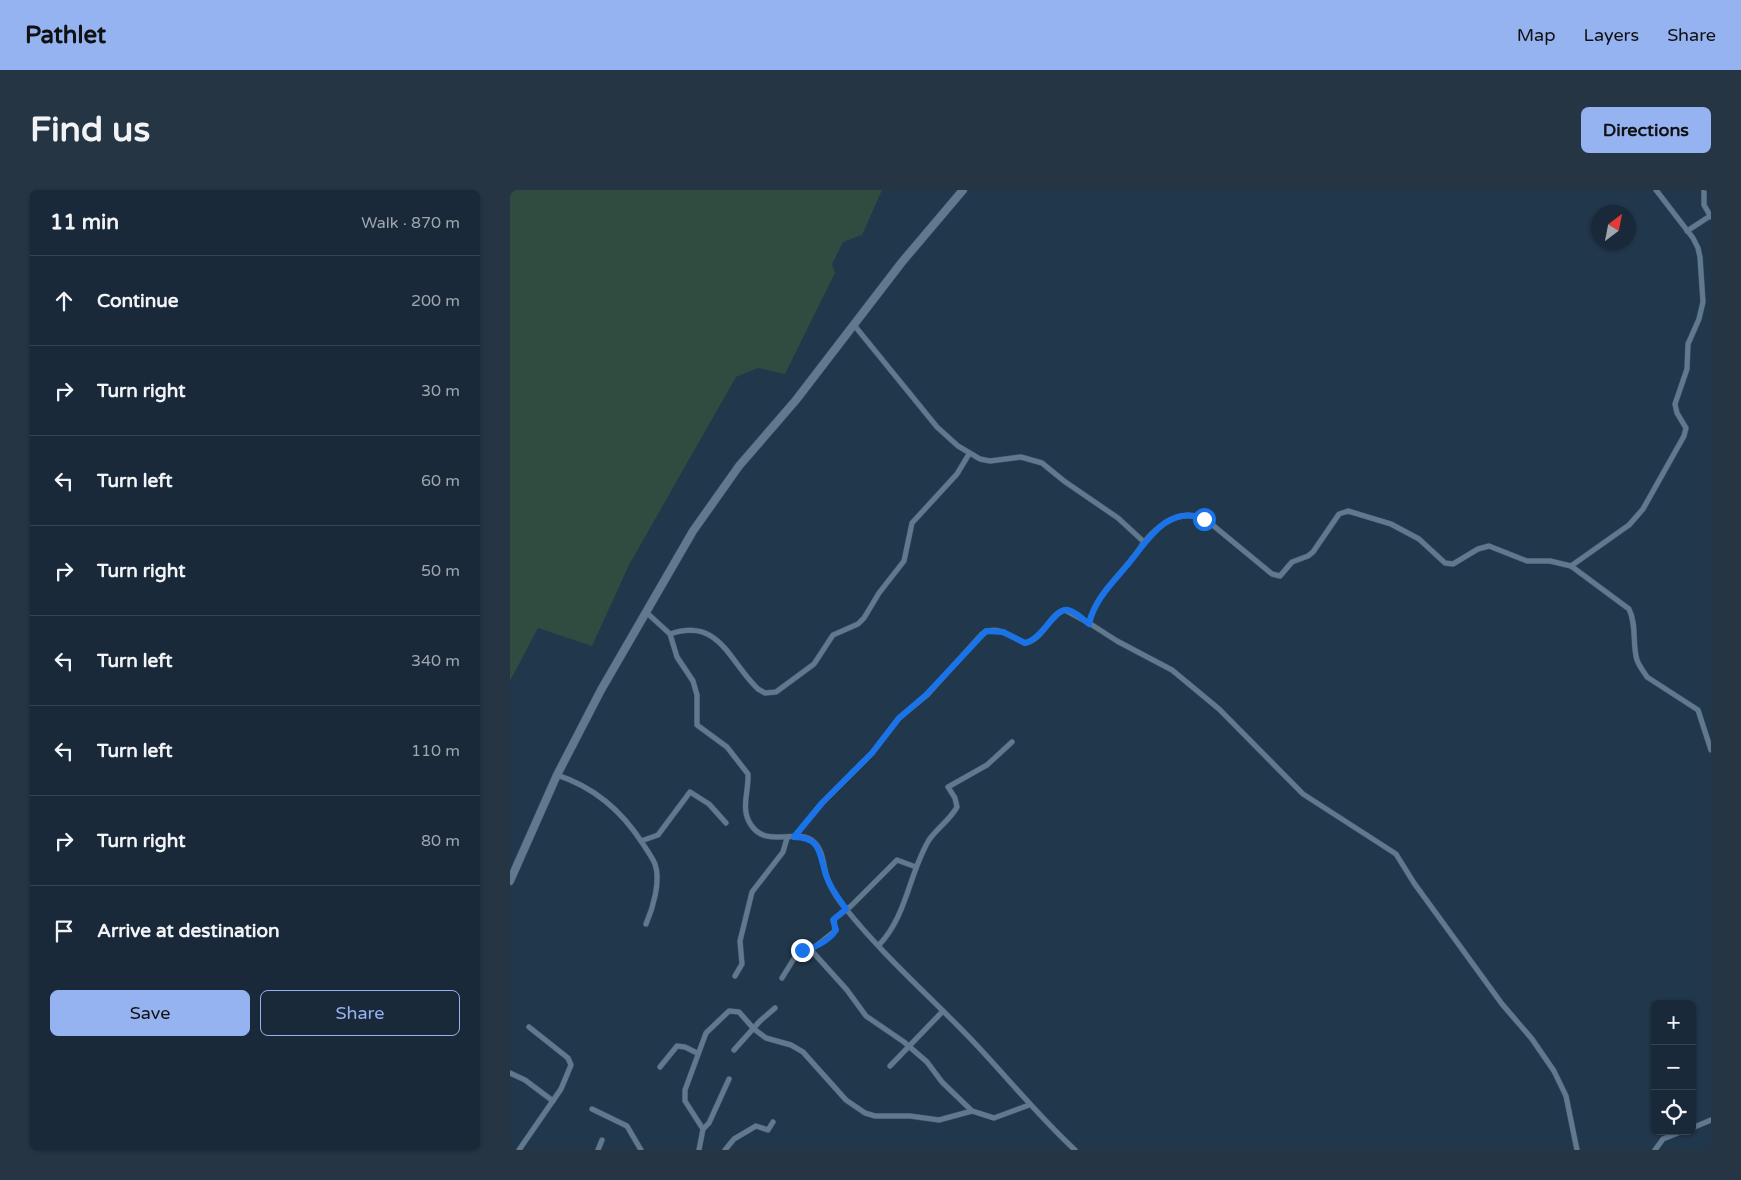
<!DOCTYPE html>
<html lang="en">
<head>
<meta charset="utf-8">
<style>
  body { margin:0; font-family:"Varela Round",sans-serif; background:#263544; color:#f1f3f6 }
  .controls { position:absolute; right:15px; bottom:15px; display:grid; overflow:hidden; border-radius:8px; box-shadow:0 1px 4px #0004 }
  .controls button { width:45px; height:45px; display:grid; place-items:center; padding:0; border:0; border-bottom:1px solid #374553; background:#192939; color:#f1f3f6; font:25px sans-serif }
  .compass { position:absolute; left:1081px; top:15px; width:45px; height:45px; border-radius:50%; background:#192939; box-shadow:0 1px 4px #0004; rotate:32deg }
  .stop { position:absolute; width:15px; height:15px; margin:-11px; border:4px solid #1a73e8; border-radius:50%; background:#fff }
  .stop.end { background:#1a73e8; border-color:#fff; box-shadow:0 1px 5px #0008 }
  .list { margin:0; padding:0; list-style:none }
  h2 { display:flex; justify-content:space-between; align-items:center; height:65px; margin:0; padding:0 20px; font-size:21px }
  h2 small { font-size:16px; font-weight:400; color:#9fa6ae }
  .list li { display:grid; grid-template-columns:32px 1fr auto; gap:15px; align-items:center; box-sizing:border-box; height:90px; padding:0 20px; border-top:1px solid #374553 }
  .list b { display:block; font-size:19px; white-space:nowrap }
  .list em { font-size:16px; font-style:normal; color:#9fa6ae }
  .actions { display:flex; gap:10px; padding:15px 20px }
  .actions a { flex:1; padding:11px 0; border:1px solid #95b2f1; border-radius:8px; text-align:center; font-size:18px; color:#95b2f1 }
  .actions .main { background:#95b2f1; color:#111 }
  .icon { flex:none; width:28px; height:28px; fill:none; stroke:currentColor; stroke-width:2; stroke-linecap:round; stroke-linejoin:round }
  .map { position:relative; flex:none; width:1201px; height:960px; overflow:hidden; border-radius:8px }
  header { display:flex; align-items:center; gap:30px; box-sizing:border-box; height:70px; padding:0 25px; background:#95b2f1; color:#111 }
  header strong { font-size:24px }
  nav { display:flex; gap:28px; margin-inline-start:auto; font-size:18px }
  .intro { display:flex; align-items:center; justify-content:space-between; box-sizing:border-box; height:120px; padding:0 30px }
  h1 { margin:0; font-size:35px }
  .button { padding:12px 22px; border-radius:8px; background:#95b2f1; color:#111; font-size:18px; font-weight:700 }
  main { display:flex; gap:30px; padding:0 30px }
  aside { flex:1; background:#192939; border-radius:8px; box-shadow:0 1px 4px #0004 }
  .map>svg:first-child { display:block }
</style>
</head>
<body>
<header>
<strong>Pathlet</strong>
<nav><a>Map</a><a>Layers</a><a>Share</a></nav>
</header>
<div class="intro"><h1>Find us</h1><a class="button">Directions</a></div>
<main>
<aside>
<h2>11 min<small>Walk · 870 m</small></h2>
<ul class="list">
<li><svg class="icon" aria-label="ahead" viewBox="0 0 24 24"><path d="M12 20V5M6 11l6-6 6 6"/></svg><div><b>Continue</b></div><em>200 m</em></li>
<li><svg class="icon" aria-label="right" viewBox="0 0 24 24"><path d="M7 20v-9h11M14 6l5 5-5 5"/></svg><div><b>Turn right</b></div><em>30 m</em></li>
<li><svg class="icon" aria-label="left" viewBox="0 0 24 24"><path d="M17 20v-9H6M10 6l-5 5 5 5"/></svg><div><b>Turn left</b></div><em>60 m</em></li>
<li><svg class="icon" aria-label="right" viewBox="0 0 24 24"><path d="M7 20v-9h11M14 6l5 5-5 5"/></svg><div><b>Turn right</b></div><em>50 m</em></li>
<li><svg class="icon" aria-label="left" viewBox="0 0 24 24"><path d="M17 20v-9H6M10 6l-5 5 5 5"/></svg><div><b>Turn left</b></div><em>340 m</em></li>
<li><svg class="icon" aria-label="left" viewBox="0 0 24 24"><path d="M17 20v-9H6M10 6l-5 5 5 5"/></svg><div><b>Turn left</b></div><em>110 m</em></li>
<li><svg class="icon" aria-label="right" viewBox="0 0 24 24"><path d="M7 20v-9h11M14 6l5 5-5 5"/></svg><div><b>Turn right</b></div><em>80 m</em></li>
<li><svg class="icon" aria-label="arrive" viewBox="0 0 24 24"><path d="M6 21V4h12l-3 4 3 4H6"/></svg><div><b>Arrive at destination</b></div></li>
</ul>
<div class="actions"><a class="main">Save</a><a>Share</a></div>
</aside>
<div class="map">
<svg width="1201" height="960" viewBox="0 0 1201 960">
  <rect width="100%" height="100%" fill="#21374c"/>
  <path fill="#304b3f" d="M0,0H372L352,45L333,52L322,74L325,83L275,184L248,178L226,187L119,375L82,456L28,438L0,491Z"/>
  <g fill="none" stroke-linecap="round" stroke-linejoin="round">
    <g stroke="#3f5264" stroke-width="6">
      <g id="minor">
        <path d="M1194,0V15L1201,27"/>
        <path d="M1177,41L1200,26"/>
        <path d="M344,135L427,237L448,256L470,269L480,271L511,267L532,273L554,291L608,328L634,352C617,381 587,400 579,433L607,451L662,480L709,519L793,604L886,664L904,693L992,814L1022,849L1044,881L1056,906L1067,960"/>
        <path d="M634,352C650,333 675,315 699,332L762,384L770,386L782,372L798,366L803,362L829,324L838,321L881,334L909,349L935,373L943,374L968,359L979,356L1017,371H1040L1061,376L1119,335L1133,319L1174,246L1176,238L1167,223L1165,214L1177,179L1178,154L1189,129L1193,112L1190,67L1188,58L1183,48L1146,0"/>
        <path d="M1061,376L1119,419C1127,435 1122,454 1127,470C1129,476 1134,482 1137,487L1188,520L1201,560"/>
        <path d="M136,422L160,444L167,467L183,491L187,505V535L217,557L238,584C239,602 230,619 241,635C257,659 287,637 304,652C314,661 313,678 318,690C322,700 329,711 336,719C372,764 416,803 456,844C493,882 526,924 565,960"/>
        <path d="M160,444C210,427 219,472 248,499L255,503L266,502L304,474L323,445L348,434L354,428L369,403L394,371L402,333L447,284L459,264"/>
        <path d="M47,585C84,597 112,621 133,654C137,660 142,667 145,674C151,691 143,718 136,734"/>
        <path d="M284,647L312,613L362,563L389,528L417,505L472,444C487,434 501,447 515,453C535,449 538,424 555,420L579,433"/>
        <path d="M131,651L148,645L180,602L199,614L216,633"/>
        <path d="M369,755C397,726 399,683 419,650C427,638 440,630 447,617L445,608L438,597L477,575L502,552"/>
        <path d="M301,760L325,741L324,729L341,716L387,670L406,677"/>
        <path d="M225,786L232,774L230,751L242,702L273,662L277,648"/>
        <path d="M272,788L288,762L301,760L337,800L356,826L394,852L417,872L432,892L462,921L484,928L519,915"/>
        <path d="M224,860L250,831L265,818"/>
        <path d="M380,876L433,821"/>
        <path d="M150,877L167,856L175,857L187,863"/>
        <path d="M0,883L15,890L43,911"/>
        <path d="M82,919L117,936L131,960"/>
        <path d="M1182,938L1201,930"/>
        <path d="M193,939L199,933L219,889"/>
        <path d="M9,960L51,899L61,875L58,868L19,837"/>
        <path d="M88,960L92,950"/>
        <path d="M189,960L193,939L175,911V900L196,843L219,821L229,822L244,839L256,848L281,855L293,862L336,910L355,923L365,926H400L429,930L462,921"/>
        <path d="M215,960L224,949L246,936L258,940L263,932"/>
        <path d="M1145,960L1153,949L1173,941"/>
      </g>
    </g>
    <g stroke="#3f5264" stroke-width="9">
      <path id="secondary" d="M0,691L47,585L91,500L183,341L229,276L286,210L392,72L453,0"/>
    </g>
    <use href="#minor" stroke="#60798f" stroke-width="5"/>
    <use href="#secondary" stroke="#60798f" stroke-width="8"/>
  </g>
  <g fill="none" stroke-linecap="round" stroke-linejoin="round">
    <path stroke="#1a73e8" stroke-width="6" d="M292,760C303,759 319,751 326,740L323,730L336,719C329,709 321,699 317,688C309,667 313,647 284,647L312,613L362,563L389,528L416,505L476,441L493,442L515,453C532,450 545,417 558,420C566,422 573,429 579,434C585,408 603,393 619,373C638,350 658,314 694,329"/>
  </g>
</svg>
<div class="controls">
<button>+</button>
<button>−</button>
<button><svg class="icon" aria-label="locate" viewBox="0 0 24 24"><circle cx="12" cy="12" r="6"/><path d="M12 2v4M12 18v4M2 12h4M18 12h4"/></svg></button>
</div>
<svg class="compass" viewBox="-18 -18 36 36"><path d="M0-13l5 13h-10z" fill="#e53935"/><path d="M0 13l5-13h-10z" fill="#9fa6ae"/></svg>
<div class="stop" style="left:694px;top:329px"></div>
<div class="stop end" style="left:292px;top:760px"></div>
</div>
</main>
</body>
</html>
